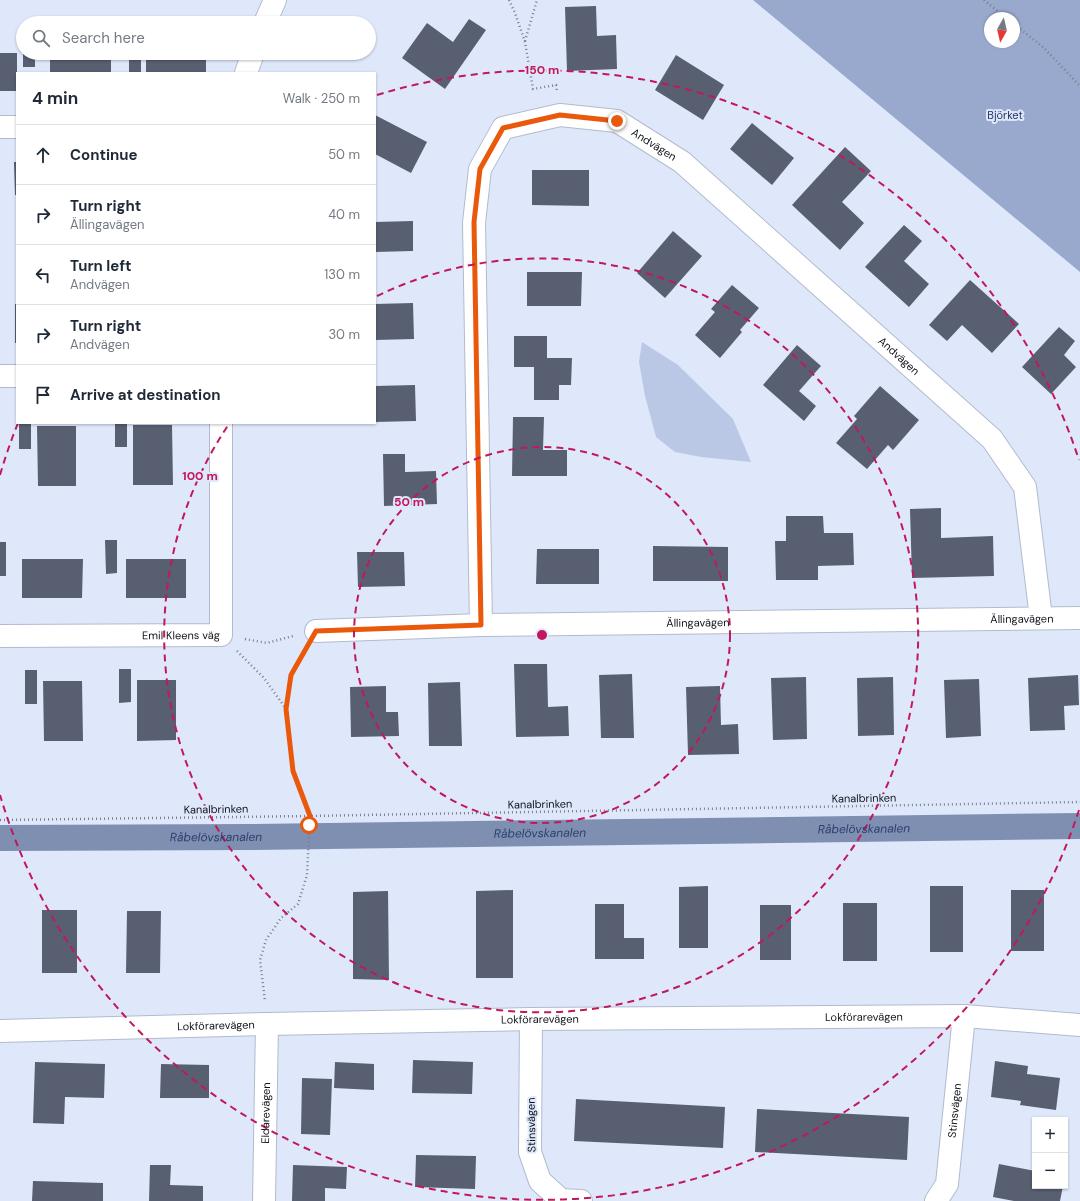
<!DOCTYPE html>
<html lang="en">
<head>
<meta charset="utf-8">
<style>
  body { margin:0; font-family:"DM Sans",sans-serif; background:#f6f6f7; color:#1f2937 }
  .controls { position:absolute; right:12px; bottom:12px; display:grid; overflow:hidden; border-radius:0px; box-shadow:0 1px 3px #0004 }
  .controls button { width:36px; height:36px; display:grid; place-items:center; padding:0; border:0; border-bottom:1px solid #e0e1e3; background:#fff; color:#1f2937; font:20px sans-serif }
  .compass { position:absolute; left:984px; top:12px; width:36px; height:36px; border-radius:50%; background:#fff; box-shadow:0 1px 3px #0004; rotate:188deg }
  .stop { position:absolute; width:12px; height:12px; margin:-9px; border:3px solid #ea580c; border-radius:50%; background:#fff }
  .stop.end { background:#ea580c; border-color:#fff; box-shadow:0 1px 4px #0008 }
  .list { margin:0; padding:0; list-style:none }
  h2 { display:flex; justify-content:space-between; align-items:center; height:52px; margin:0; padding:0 16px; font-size:17px }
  h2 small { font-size:13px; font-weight:400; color:#747a83 }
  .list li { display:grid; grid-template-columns:26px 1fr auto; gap:12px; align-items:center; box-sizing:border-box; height:60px; padding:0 16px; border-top:1px solid #e0e1e3 }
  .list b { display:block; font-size:15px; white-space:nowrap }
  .list p { margin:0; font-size:13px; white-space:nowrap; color:#747a83 }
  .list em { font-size:13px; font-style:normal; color:#747a83 }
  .icon { flex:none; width:22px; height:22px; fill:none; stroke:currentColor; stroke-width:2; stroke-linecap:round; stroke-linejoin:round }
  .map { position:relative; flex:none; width:1080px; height:1201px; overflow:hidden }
  .search { position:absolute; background:#fff; box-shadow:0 1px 3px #0004; left:16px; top:16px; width:360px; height:44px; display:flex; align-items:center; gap:10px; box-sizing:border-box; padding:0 14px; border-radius:22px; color:#747a83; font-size:15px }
  .panel { position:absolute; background:#fff; box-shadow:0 1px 3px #0004; left:16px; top:72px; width:360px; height:352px; border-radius:0px }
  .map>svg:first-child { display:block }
</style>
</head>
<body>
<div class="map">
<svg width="1080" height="1201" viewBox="0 0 1080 1201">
  <rect width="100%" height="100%" fill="#dfe8fb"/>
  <path fill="#bac8e6" d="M642,342L678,365L733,419L751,462L701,457L675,452L656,437L645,396L639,362Z"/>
  <path fill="#98a9cd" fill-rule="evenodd" d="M753,0H1080V272ZM990,18H1014V42H990Z"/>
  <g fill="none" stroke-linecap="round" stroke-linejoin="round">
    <path stroke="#7f8fb1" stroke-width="26" id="s1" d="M0,838L251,837L1080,826"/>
  </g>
  <g fill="#585f70">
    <path d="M596,6L597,36L616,35L617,69L567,71L565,7Z"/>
    <path d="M469,19L486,30L445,89L402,58L427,23L453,42Z"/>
    <rect x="0" y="53" width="17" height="38"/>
    <rect x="23" y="53" width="12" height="14"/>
    <rect x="50" y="53" width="61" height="20"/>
    <rect x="129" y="53" width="12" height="20"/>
    <rect x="146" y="53" width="60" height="20"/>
    <path d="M676,55L724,85L703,120L655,90Z"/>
    <path d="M375,115L427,142L411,173L375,154Z"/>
    <path d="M752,123L794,158L772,185L730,149Z"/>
    <path d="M845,147L871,171L842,202L864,223L840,250L792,205Z"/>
    <path d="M14,162H17V195H15Z"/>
    <path d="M532,170H589V206L532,205Z"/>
    <path d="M413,221V251L375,252V222Z"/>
    <path d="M904,225L922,241L904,261L929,284L909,307L865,267Z"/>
    <path d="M673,231L702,256L665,298L637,273Z"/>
    <path d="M527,272H582L581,306H527Z"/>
    <path d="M970,280L1019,324L992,353L962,325L947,341L929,325Z"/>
    <path d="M732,285L759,308L740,330L742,332L720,358L695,335L715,312L711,309Z"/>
    <path d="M413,303L414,339L375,340V304Z"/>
    <rect x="15" y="304" width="2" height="39"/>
    <path d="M1059,327L1075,341L1064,355L1076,367L1051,394L1022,367Z"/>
    <path d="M514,336H547V358H572L571,385H559V400H534V367H514Z"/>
    <path d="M797,345L821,366L799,391L816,406L804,421L763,385Z"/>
    <path d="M415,385L416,421L375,422V386Z"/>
    <path d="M880,386L919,420L893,450L888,445L867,469L836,443L857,419L854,416Z"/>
    <path d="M513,417H544L543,450H567V476H512Z"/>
    <rect x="19" y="423" width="12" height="26"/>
    <rect x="115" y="423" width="12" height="24"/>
    <path d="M133,425H172L173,485H133Z"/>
    <path d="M37,426H76V486H38Z"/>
    <path d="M383,454H405V472L436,471L437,504L384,506Z"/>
    <path d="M941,508V538L993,536L994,576L912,578L910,509Z"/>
    <path d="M786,516H823L824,533H853L854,565L818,566V580H776L775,541H786Z"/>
    <path d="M105,540H117V573L106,574Z"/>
    <rect x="0" y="542" width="6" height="34"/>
    <path d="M653,546L728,547V581H653Z"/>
    <path d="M537,549H599V584H536Z"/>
    <path d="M357,552H404L405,586L358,587Z"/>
    <path d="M22,559H83L82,598H22Z"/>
    <rect x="126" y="559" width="60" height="39"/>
    <path d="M514,664H547L548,707L568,706L569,736L516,737Z"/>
    <path d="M119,669H131V702L119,703Z"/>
    <rect x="25" y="670" width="12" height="34"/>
    <path d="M632,674L634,738H601L599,675Z"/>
    <path d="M1078,675L1079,705L1064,706L1065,730L1030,731L1028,678Z"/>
    <path d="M806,677L807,739L773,740L771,678Z"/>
    <path d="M893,677L894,735L858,736L857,678Z"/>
    <path d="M979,679L981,736L946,738L944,680Z"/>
    <path d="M137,680H176V740L137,741Z"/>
    <path d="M43,681H82L83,741H44Z"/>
    <path d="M460,682L462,746H429L428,683Z"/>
    <path d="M386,686V712H398L399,736L351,737L350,687Z"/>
    <path d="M720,686L721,725L738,724L739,754L688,755L686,687Z"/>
    <path d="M708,886V948H679V887Z"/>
    <rect x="930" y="886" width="33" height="66"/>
    <path d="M513,890V978H476V891Z"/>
    <rect x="1011" y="890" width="33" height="61"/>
    <path d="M388,891L389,980L353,979V892Z"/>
    <rect x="843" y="903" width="34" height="58"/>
    <path d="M595,904H624V938H644V959H595Z"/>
    <rect x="760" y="905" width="31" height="55"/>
    <rect x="42" y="910" width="35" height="63"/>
    <path d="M127,911H161L160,973H126Z"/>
    <path d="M413,1060L473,1062L472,1094L412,1093Z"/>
    <path d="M995,1061L1028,1066L1027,1074L1060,1078L1056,1110L1020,1105L1021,1101L991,1097Z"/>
    <path d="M35,1062L105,1064L104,1098L65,1097L64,1124L33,1123Z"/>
    <path d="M335,1062L374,1064V1090L334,1088Z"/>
    <path d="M161,1064L209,1065V1098H160Z"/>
    <path d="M302,1078L332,1079L330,1135L301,1134Z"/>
    <path d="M576,1099L725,1107L723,1148L574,1141Z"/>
    <path d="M757,1109L909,1117L907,1160L755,1152Z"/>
    <path d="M416,1155L476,1156L475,1189L415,1187Z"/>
    <path d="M999,1164L1035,1171V1186H1063L1060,1201H1014L993,1197Z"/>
    <path d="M150,1165H171L170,1185L203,1186V1201H149Z"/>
    <path d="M293,1165L347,1167L346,1189L325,1188V1201H292Z"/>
    <path d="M33,1181L103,1183V1201H32Z"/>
  </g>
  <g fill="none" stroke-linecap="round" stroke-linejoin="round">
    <g stroke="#b2bbcd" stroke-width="24">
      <g id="minor">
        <path d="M265,23L275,0"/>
        <path d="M246,73L253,53"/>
        <path d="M0,127H17"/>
        <path d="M0,376H17"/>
        <path id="s2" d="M481,625L474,223L480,169L503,128L560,115L617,121L682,162L992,439L1025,487L1041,618"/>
        <path id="s3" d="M316,631L481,625L1080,618"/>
        <path id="s4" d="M0,636L221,635V423"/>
        <path d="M531,1019L530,1152L540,1181L561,1200L581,1201"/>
        <path id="s5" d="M0,1031L267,1024L531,1019L964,1016L1080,1025"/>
        <path id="s6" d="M264,1201L267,1024"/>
        <path id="s7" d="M936,1201L947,1184L964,1016"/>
      </g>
    </g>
    <g stroke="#787e8b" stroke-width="2.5" stroke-dasharray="1 3" stroke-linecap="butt">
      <path d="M509,0L515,13L525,42L533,89L556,85L557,92"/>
      <path d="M984,0L1006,18"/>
      <path d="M1014,24L1043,47L1080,86"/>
      <path d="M525,41L537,0"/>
      <path d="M245,639L267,643L293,636"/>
      <path d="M237,651L264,678L286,709L293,771L310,816L307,875L298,904L281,918L266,940L260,960L265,1001"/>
      <path d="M286,708L291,675L304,651"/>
      <path d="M0,820L310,816L1080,802"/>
    </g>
    <use href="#minor" stroke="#fff" stroke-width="22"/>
  </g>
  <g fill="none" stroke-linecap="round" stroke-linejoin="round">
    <path stroke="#ea580c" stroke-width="5" d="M309,825L310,816L293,771L286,709L291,675L316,631L481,625L474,222L480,169L503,128L560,115L617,121"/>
  </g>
  <g fill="none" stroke="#c2185b" stroke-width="2" stroke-dasharray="7 5">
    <circle cx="542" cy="635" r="188"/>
    <path d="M377 296A377 377 0 1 1 229 424"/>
    <path d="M1079 810A565 565 0 0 1 0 795M0 475A565 565 0 0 1 18 423M377 95A565 565 0 0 1 1079 460"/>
  </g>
  <g text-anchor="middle" stroke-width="4" stroke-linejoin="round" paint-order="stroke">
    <g font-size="11" fill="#1d305d" stroke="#dfe8fb">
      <text x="1005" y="119">Björket</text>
    </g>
    <g font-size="11" fill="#0f1219" stroke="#dfe8fb">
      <text dy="4" stroke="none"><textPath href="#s2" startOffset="663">Andvägen</textPath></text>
      <text dy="4" stroke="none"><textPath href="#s2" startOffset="987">Andvägen</textPath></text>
      <text dy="4" stroke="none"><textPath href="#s3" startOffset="706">Ällingavägen</textPath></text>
      <text dy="4" stroke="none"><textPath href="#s3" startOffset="382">Ällingavägen</textPath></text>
      <text dy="4" stroke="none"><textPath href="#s4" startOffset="181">Emil Kleens väg</textPath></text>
      <text transform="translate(864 798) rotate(-1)" y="4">Kanalbrinken</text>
      <text transform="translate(540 804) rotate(-1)" y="4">Kanalbrinken</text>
      <text transform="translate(216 809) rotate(-1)" y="4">Kanalbrinken</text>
      <text dy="4" stroke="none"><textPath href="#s5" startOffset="864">Lokförarevägen</textPath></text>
      <text dy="4" stroke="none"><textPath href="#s5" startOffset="540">Lokförarevägen</textPath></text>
      <text dy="4" stroke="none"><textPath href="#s5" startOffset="216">Lokförarevägen</textPath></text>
      <text dy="4" stroke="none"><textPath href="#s7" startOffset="94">Stinsvägen</textPath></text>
      <text dy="4" stroke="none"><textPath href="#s6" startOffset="88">Eldarevägen</textPath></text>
      <text transform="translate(531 1125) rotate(-91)" y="4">Stinsvägen</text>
    </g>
    <g font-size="12" font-style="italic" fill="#2c4070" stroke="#dfe8fb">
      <text dy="4" stroke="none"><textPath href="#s1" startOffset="864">Råbelövskanalen</textPath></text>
      <text dy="4" stroke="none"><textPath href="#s1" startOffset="540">Råbelövskanalen</textPath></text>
      <text dy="4" stroke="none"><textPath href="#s1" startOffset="216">Råbelövskanalen</textPath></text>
    </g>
  </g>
  <circle cx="542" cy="635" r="6" fill="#c2185b" stroke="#dfe8fb" stroke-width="2"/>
  <g font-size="12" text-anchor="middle" font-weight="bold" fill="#c2185b" stroke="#dfe8fb" stroke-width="4" stroke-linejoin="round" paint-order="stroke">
    <text x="542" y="74">150 m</text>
    <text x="200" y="480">100 m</text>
    <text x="409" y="506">50 m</text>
  </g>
</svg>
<div class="controls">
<button>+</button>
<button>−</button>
</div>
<svg class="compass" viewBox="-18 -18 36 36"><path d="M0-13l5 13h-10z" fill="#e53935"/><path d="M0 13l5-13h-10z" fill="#747a83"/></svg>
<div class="stop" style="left:309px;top:825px"></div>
<div class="stop end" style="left:617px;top:121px"></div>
<div class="search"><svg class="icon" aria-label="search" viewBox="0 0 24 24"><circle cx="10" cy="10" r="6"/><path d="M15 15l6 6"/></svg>Search here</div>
<section class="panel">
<h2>4 min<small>Walk · 250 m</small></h2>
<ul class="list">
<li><svg class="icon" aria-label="ahead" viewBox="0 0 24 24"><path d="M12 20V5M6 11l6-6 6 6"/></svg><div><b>Continue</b></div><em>50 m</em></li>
<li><svg class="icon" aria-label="right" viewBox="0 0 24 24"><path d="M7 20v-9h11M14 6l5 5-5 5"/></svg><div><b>Turn right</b><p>Ällingavägen</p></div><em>40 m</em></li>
<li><svg class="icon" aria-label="left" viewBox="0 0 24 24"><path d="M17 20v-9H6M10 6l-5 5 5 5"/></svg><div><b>Turn left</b><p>Andvägen</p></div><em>130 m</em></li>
<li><svg class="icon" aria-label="right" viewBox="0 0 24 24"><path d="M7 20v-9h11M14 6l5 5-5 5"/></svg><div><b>Turn right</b><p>Andvägen</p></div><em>30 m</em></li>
<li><svg class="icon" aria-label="arrive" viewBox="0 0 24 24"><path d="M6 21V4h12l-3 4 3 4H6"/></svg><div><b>Arrive at destination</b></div></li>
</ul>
</section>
</div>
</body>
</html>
